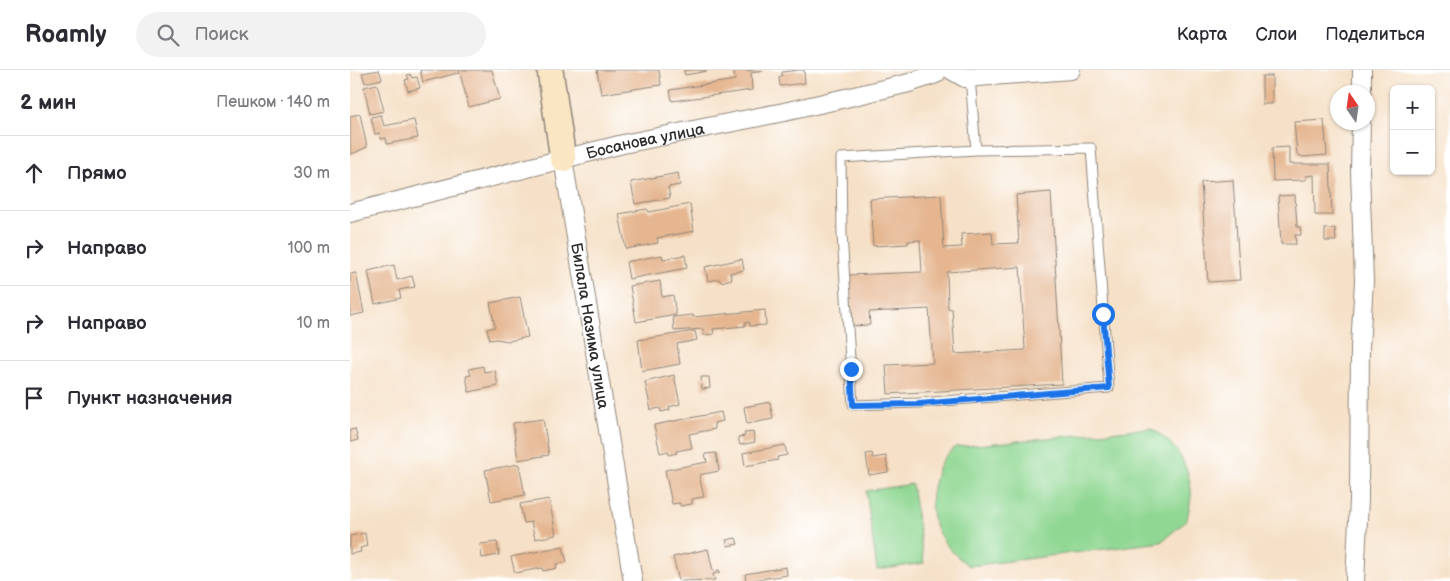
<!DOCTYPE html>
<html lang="ru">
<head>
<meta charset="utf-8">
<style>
  body { margin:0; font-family:"Balsamiq Sans",sans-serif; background:#f2f2f3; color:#2b2b33 }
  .controls { position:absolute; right:15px; top:15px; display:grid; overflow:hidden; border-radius:8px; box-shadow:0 1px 4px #0004 }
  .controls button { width:45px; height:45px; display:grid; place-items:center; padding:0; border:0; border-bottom:1px solid #e1e1e2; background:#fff; color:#2b2b33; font:25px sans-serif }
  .compass { position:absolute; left:980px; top:15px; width:45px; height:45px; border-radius:50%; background:#fff; box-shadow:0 1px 4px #0004; rotate:347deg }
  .stop { position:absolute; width:15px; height:15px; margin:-11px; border:4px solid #1a73e8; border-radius:50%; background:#fff }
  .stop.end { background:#1a73e8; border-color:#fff; box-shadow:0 1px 5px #0008 }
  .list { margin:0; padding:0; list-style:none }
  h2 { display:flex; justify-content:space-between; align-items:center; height:65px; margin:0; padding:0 20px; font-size:21px }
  h2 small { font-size:16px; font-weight:400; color:#7c7c81 }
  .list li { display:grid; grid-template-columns:32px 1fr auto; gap:15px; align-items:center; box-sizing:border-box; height:75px; padding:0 20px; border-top:1px solid #e1e1e2 }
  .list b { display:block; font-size:19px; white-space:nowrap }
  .list em { font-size:16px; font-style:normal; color:#7c7c81 }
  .icon { flex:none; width:28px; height:28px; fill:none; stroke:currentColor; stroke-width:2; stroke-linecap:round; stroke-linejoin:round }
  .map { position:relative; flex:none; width:1100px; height:511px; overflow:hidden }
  header { display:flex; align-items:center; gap:30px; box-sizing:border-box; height:70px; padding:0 25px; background:#fff; border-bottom:1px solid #e1e1e2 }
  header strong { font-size:24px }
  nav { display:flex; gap:28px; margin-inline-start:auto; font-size:18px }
  .search { width:350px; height:45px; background:#f2f2f3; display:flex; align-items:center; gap:12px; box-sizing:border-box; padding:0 18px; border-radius:28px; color:#7c7c81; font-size:19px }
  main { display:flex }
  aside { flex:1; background:#fff }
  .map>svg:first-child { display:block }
</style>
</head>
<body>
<header>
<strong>Roamly</strong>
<div class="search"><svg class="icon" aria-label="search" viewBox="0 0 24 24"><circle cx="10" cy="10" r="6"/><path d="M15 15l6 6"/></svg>Поиск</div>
<nav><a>Карта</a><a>Слои</a><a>Поделиться</a></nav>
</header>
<main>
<aside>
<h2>2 мин<small>Пешком · 140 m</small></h2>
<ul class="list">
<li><svg class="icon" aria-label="ahead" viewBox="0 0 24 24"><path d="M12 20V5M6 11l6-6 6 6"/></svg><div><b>Прямо</b></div><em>30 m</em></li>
<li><svg class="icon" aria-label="right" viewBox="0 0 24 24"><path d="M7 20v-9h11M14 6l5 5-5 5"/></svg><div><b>Направо</b></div><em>100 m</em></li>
<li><svg class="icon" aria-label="right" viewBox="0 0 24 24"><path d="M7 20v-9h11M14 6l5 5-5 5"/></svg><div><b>Направо</b></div><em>10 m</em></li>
<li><svg class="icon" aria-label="arrive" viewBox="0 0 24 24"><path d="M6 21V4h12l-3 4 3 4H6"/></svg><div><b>Пункт назначения</b></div></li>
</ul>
</aside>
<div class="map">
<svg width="1100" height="511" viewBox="0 0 1100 511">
  <rect width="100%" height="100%" fill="#fff"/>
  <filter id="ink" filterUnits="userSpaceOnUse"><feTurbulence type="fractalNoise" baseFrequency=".02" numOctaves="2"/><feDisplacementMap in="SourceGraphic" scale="10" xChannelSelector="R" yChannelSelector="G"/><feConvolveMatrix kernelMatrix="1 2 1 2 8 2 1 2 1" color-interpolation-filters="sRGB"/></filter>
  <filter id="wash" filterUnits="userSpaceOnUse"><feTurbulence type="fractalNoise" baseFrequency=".0096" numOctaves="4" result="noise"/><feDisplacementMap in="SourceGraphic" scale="20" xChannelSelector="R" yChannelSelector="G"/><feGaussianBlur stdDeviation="1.12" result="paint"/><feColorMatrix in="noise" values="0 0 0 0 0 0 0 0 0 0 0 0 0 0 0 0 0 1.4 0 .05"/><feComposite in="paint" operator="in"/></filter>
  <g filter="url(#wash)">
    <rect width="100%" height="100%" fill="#f6e1c8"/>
    <g fill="#8fd792" stroke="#5d815e">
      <path d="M800,358C824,371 838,392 841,420C842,429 838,441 837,450L811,472L619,496C589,474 574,447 585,410C586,404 588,397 591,392C595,386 600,382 605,377Z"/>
      <path d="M562,414L574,493L527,500L516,421Z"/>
    </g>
    <g id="blocks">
      <g fill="#e5b690" fill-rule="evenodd">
        <path d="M29,0L32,9L15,13L12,3Z"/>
        <path d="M70,0H107L108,3L73,12Z"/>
        <path d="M109,0H142L150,29L119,37Z"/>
        <path d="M247,0H309L311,15L251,24Z"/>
        <path d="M334,0H357V1L335,5Z"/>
        <path d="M380,0L413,1L401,3L402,20L322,31L320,20L385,10L384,3Z"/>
        <path d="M449,0H454L455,13L430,16L429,7L432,6V2Z"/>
        <path d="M60,4L62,8L67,7L70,18L58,21L55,10L59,9L57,5Z"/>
        <rect x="912" y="6" width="10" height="28"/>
        <path d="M27,14L34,41L20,44L14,17Z"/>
        <path d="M10,44L17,77L2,84H0V46Z"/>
        <path d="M31,45L34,56L64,50L68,68L37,74L36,68L31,69L30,63L25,64L21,47Z"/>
        <path d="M974,50L977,85L953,87L947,84L944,52Z"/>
        <path d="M939,77V94H980L982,145H965L964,105L956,106V110L923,111L922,78Z"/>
        <path d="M328,103L330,115L318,117L320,128L285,134L281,112Z"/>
        <path d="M883,110L890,210L858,212L851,112Z"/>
        <path d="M701,122L712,314L538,324L536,295L583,293L579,239L519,242L520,255L503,256L499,205L572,202L570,170L558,171V174L523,176L520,129L591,125L594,178L612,177L611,164L642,162L643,174L669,173L666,125ZM670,197L675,280L605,284L602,239L598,238L597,202Z"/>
        <path d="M945,125L947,157H950L951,165H945L946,174H931L928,126Z"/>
        <path d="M340,134L344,161L307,168L308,173L276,179L269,144L297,139L299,142Z"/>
        <path d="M985,158L986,171H975V159Z"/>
        <path d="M312,185L313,189L335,185L337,198L279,209L276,192Z"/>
        <path d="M392,189L394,200L380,203L382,209L371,212L369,209L358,211L355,197Z"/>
        <path d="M44,195L47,210L62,206L65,217L49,220L51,228L25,234L18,201Z"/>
        <path d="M6,203L14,243L0,246V204Z"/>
        <path d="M310,211L312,227L323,225L326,245L286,252L280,216Z"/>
        <path d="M170,227L178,267L159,271L146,269L140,270L137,259L145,257L140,233Z"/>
        <path d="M415,240L416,255L400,256L399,252L395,253V256L363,259L364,264L354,265L353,259L324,261L323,247L343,245V247Z"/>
        <path d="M345,261L347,270L327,274L330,294L292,301L288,270Z"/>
        <path d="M133,296L134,302L145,300L148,316L119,322L116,306L121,305L119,299Z"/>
        <path d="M324,305L330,334L319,337L320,340L311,342L310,338L301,340L295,312Z"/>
        <path d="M351,307H359L360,318L352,319Z"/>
        <path d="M420,332L423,349L397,354L394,337Z"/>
        <path d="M371,342L373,351L364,353L365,359L339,364L342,378L326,381L327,383L319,385L318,381L310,383L304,355Z"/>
        <path d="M193,349L199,385L168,390L163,353Z"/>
        <path d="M5,359L8,370L0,372V360Z"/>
        <path d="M403,362L405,372L390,375L388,367L395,366L394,363Z"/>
        <path d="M435,375L437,385L427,387L428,390L395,396L393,383Z"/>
        <path d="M366,383L369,401L349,405L354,427L342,429V434L330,436V433L322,434L315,400L357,392L355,384Z"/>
        <path d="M522,383L523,388L536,386L538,402L519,405L516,384Z"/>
        <path d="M169,394L175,425L141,431L135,400Z"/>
        <path d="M199,429L206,465L185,469L181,452L174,453L170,434Z"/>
        <path d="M15,463L17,476L10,478L11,482L0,484V466Z"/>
        <path d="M386,468L388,474L378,476L376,470Z"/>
        <path d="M147,472L149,485L132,488L130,474Z"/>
        <path d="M213,476L217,492L206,494L207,498L193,501L192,498L165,503L161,487Z"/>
        <path d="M358,479L363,501L369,500L370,502L363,504L365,510L329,511L323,487Z"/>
        <path d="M436,497L437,505L396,511L395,504Z"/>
      </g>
    </g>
  </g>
  <g filter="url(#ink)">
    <use href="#blocks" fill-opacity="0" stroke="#90867a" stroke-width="1"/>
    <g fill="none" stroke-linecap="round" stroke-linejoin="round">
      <g stroke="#90867a" stroke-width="11">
        <path id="lane" d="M620,7L626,80L491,88L492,165L503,335L569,333L759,318L741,78L626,80"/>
      </g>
      <g stroke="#90867a" stroke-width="20">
        <g id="street">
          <path d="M601,0L615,8L721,0"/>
          <path d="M1012,22V0"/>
          <path id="s1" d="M213,89L283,511"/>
          <path id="s2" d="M0,143L213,89L273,74L434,42L500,27L559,13L586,4L588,0"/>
          <path d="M1005,511L1009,430L1010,277L1014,211L1010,101L1011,52"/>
        </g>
      </g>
      <g stroke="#90867a" stroke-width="28">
        <path id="secondary" d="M200,0L213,89"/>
      </g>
      <use href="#lane" stroke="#fff" stroke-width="9"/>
      <use href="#street" stroke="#fff" stroke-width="18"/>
      <use href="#secondary" stroke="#fbe6c4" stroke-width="25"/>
    </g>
  </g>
  <g fill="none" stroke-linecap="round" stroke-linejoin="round" filter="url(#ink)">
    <path stroke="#1a73e8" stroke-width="6" d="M501,299L503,335L569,334L759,318L753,244"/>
  </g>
  <g text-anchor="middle" stroke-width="5" stroke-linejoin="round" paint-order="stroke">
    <g font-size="16" fill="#2b2b2b" stroke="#fff">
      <text dy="6" stroke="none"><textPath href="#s2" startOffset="304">Босанова улица</textPath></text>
      <text dy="6" stroke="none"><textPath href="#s1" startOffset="169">Билала Назима улица</textPath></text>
    </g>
  </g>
</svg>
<div class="controls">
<button>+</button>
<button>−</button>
</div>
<svg class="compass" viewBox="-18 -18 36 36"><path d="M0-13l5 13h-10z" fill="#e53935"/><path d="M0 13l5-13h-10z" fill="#7c7c81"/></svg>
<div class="stop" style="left:753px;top:244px"></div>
<div class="stop end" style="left:501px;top:299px"></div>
</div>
</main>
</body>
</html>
